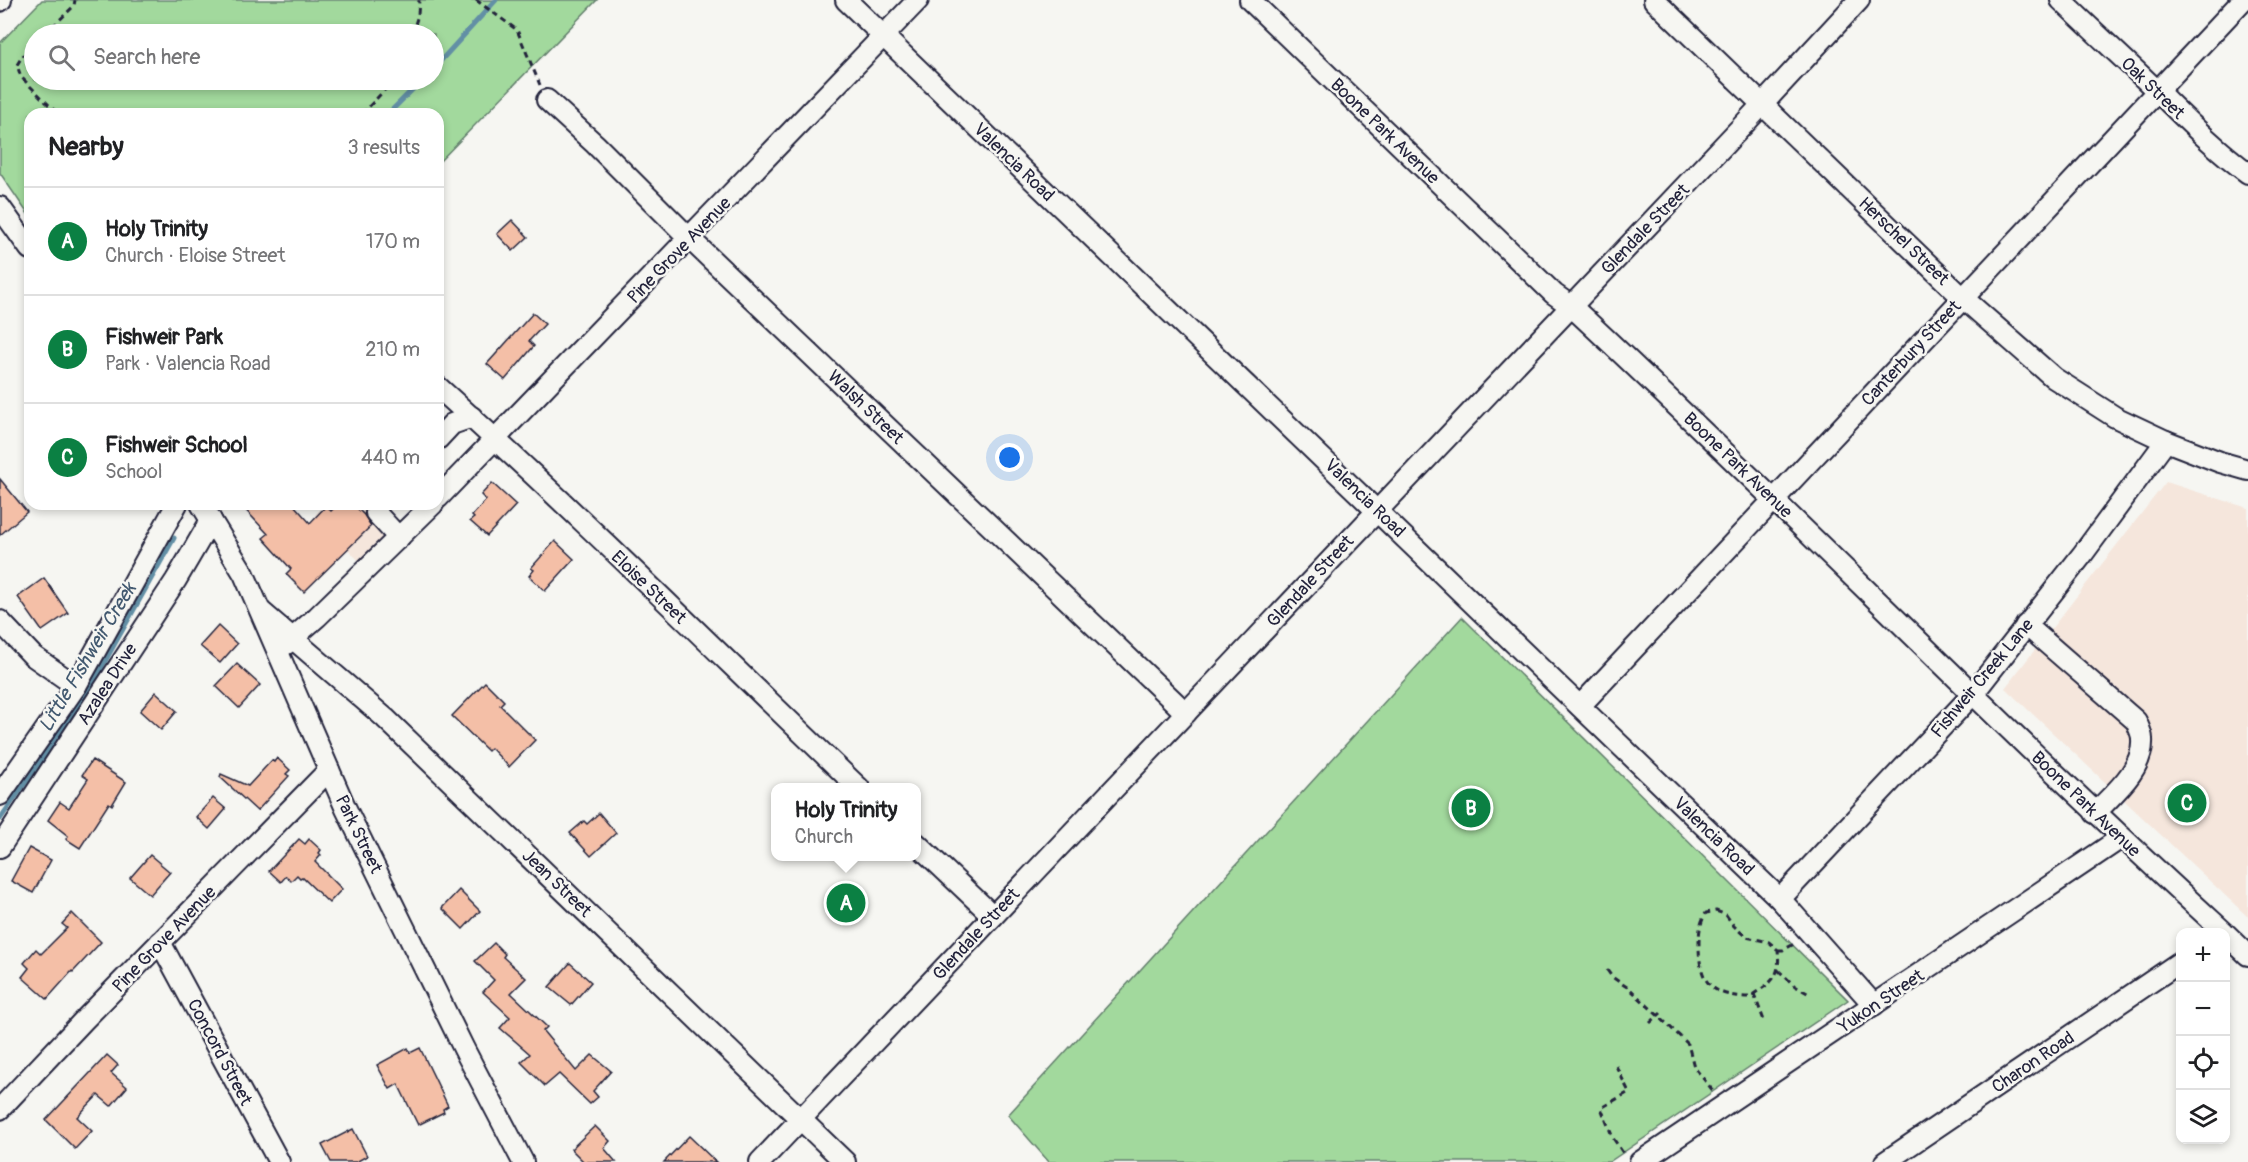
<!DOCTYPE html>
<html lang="en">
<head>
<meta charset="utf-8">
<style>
  body { margin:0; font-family:Pangolin,sans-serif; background:#f2f2f2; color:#202124 }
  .controls { position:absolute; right:18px; bottom:18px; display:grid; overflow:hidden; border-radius:12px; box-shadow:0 3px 9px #0003 }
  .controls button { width:54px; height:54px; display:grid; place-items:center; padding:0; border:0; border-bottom:2px solid #e0e0e0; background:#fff; color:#202124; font:30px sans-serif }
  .you { position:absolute; left:1010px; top:458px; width:21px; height:21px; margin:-15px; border:4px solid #fff; border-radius:50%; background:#1a73e8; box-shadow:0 0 0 9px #1a73e833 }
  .badge { display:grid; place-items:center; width:39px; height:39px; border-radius:50%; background:#0b8043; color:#fff; font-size:20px; font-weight:700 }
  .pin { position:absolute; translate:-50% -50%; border:3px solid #fff; box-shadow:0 2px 6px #0006 }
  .popup { position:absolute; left:771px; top:783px; width:150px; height:78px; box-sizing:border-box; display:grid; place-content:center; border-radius:12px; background:#fff; filter:drop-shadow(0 2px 4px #0005); font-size:20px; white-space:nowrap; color:#757577 }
  .popup b { font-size:22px; color:#202124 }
  .popup::after { content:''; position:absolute; left:50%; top:100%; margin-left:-12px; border:12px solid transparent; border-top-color:#fff }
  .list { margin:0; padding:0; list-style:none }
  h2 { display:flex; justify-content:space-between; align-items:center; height:78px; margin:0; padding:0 24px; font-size:26px }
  h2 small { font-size:20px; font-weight:400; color:#757577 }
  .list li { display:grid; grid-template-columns:39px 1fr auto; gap:18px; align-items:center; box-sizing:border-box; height:108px; padding:0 24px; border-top:2px solid #e0e0e0 }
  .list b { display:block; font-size:22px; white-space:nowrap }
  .list p { margin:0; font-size:20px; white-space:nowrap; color:#757577 }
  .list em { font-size:20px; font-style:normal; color:#757577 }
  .icon { flex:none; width:33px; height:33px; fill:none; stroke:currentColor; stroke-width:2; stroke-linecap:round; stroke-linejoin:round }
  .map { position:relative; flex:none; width:2248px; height:1162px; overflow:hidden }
  .search { position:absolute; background:#fff; box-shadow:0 3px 9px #0003; left:24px; top:24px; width:420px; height:66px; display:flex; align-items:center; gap:15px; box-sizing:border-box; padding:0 21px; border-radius:33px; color:#757577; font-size:22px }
  .panel { position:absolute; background:#fff; box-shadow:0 3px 9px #0003; left:24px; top:108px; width:420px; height:402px; border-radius:18px }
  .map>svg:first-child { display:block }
</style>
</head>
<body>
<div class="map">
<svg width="2248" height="1162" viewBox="0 0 2248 1162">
  <rect width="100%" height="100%" fill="#f6f6f2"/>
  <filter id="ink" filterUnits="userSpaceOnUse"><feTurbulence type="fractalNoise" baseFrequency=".0167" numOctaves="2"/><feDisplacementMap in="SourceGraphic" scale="12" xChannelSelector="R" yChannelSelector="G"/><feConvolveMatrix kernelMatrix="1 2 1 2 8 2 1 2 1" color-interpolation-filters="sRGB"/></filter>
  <g filter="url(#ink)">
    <g fill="#f5e6dc">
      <path d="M2166,482L2248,508V917L2005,688Z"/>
      <path d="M325,504H378L399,526L360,562L315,515Z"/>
    </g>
    <g fill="#a2d99d" stroke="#627e6c" stroke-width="1.5" fill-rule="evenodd">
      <path d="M42,0H597L438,163V114H30V217L0,173V43ZM34,34H434V80H34Z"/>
      <path d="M1462,617L1848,1000L1609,1162H1049L1008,1115Z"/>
    </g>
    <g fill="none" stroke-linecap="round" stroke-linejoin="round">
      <g stroke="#628fa5" stroke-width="5">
        <path d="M434,68L496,0"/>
        <path d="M388,114L422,80"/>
        <path d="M0,819L86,695L174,538"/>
      </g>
    </g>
    <g fill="#f4bfa7" stroke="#22223b" stroke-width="1.5">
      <path d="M512,220L528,237L513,251L497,234Z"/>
      <path d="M533,313L545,324L529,341L534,346L505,380L487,364Z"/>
      <path d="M0,479L27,512L0,535Z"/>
      <path d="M492,483L516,505L487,536L470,521L474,518L472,516L486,500L481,495Z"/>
      <path d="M240,504H293L310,523L326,506L331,511L338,504H353L364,515L371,526L304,592L286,574L291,569L263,538L268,534Z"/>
      <path d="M555,541L574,559L545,591L529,576L534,570L531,568Z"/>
      <path d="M44,578L68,613L42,631L18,597Z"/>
      <path d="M218,626L237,644L220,663L200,646Z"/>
      <path d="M237,664L260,685L239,708L216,686Z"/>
      <path d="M485,682L504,701L500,705L535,740L509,767L491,748L488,751L452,716Z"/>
      <path d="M156,692L177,711L161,730L140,711Z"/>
      <path d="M277,758L290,770L286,774L289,776L257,811L220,777L221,774L248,786L272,760L274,762Z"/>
      <path d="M92,760L126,782L112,805L109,803L80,848L66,839L68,836L48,820L60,802L69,808L88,779L82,775Z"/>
      <path d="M213,798L226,809L209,829L196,817Z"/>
      <path d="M599,813L616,833L591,856L570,833L584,821L587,824Z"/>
      <path d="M299,839L305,844L309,839L321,850L319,853L321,855L315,862L342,889L329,903L302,877L300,878L297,875L291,881L286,876L281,882L269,871Z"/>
      <path d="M29,848L51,860L33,893L11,881Z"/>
      <path d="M150,855L170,872L150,895L130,878Z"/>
      <path d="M459,890L480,911L463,929L442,908Z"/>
      <path d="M72,913L101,942L73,972L72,971L47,999L22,977L29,968L24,963L36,949L41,954L67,928L62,924Z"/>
      <path d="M494,943L505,954L503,957L526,978L511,993L547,1027L543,1031L576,1071L592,1055L611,1071L593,1091L598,1097L590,1104L559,1074L545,1086L521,1062L530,1054L500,1028L510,1017L483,992L494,980L475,961Z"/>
      <path d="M570,963L591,982L571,1005L549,987Z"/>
      <path d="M408,1048L410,1053L420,1048L448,1106L443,1109L444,1112L418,1125L398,1084L390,1089L377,1065Z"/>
      <path d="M107,1055L118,1065L111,1073L127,1087L111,1106L98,1095L77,1117L92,1131L75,1149L46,1120Z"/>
      <path d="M595,1126L610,1141L604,1148L616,1162H584L571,1149Z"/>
      <path d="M353,1129L367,1156L356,1162H331L322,1145Z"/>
      <path d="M689,1136L716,1162H664Z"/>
    </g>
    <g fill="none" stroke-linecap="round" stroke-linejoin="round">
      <g stroke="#22223b" stroke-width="24">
        <g id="minor">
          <path d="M846,0L1780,899L1874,1005"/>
          <path d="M1250,0L1554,294L1571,306C1792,512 2002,729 2224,932"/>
          <path d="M1654,0L1963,298L2054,378L2115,417L2166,441L2220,462L2248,470"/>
          <path d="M2061,0C2092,30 2124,59 2155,89C2185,118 2214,148 2248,173"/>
          <path d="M0,1L1,0"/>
          <path d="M547,100L595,144L689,238L1186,713"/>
          <path d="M0,207L30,249"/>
          <path d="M438,387C582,517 719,654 859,788"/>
          <path d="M438,439L452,424L472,417"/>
          <path d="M438,498L918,0"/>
          <path d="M201,504L244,574L346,809L464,1049L523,1162"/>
          <path d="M378,504L376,513L399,538"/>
          <path d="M262,612L385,718L845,1162"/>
          <path d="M0,621L33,656L76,686"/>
          <path d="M2026,625L2136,721C2138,726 2142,733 2142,739C2144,769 2114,793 2095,813"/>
          <path d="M285,645L317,617L433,504"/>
          <path d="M1580,706L2243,0"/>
          <path d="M0,795L76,686L177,504"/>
          <path d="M916,843L993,916"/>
          <path d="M0,847L176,580L211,520"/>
          <path d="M1780,899L1972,695L2082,555L2166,441"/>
          <path d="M2226,934L2248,955"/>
          <path d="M160,942L279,1162"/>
          <path d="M0,1109L83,1021L329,770"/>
          <path d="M760,1162L1746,122L1859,0"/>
          <path d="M1640,1162L2121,838"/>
          <path d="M1885,1162L2180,962"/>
        </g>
      </g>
      <g stroke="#22223b" stroke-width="3" stroke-dasharray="6 4.5" stroke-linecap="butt">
        <path d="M476,0L517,30L540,85"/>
        <path d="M45,34L74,6L75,0"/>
        <path d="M412,34L418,15L419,0"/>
        <path d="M34,44L21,58L17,65L21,77L58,114"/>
        <path d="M362,114L394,80"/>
        <path d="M1716,911L1726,915L1734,926L1746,937L1769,942L1778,950C1781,978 1772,982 1749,997C1710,996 1699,982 1699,944C1699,932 1700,923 1706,913Z"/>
        <path d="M1778,950H1783L1794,944"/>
        <path d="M1607,970L1612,977L1630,989L1688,1044L1694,1067L1714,1092"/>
        <path d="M1778,970L1795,986L1811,995"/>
        <path d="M1754,994L1765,1023"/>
        <path d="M1650,1023L1661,1013"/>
        <path d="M1616,1066L1629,1092L1601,1108L1613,1138L1623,1153"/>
      </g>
      <use href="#minor" stroke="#f6f6f2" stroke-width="20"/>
    </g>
  </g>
  <g text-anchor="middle" stroke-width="5" stroke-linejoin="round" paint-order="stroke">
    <g font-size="18" fill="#22223b" stroke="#f6f6f2">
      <text transform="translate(2153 88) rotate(44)" y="6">Oak Street</text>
      <text transform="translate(1385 131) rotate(44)" y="6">Boone Park Avenue</text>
      <text transform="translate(1014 162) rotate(44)" y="6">Valencia Road</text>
      <text transform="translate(1645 229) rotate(-46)" y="6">Glendale Street</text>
      <text transform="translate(1904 241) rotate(44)" y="6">Herschel Street</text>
      <text transform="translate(679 250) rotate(-46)" y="6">Pine Grove Avenue</text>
      <text transform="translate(1911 353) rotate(-47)" y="6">Canterbury Street</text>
      <text transform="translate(866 407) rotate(44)" y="6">Walsh Street</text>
      <text transform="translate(1738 465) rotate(44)" y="6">Boone Park Avenue</text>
      <text transform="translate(1365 498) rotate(44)" y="6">Valencia Road</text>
      <text transform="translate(1310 581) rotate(-47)" y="6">Glendale Street</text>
      <text transform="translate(649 587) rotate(44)" y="6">Eloise Street</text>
      <text transform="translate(1982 678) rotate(-50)" y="6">Fishweir Creek Lane</text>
      <text transform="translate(107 684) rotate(-57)" y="6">Azalea Drive</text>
      <text transform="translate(2086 804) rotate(44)" y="6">Boone Park Avenue</text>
      <text transform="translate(359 834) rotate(64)" y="6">Park Street</text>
      <text transform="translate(1714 836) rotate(44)" y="6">Valencia Road</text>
      <text transform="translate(557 883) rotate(44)" y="6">Jean Street</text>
      <text transform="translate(976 934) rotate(-47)" y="6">Glendale Street</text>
      <text transform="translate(164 939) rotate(-46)" y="6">Pine Grove Avenue</text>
      <text transform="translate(1881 1001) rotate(-34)" y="6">Yukon Street</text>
      <text transform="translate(220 1052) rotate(62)" y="6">Concord Street</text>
      <text transform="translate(2033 1062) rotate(-34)" y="6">Charon Road</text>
    </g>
    <g font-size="20" font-style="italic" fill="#425970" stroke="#f6f6f2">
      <text transform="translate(87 657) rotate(-59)" y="7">Little Fishweir Creek</text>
    </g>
  </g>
</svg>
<div class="controls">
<button>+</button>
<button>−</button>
<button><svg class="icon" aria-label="locate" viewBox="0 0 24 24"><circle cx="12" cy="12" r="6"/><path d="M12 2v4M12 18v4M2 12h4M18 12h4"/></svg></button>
<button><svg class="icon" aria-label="layers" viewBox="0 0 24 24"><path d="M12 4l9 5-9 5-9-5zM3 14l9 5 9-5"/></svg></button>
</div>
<div class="you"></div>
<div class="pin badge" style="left:846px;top:903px">A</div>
<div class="popup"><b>Holy Trinity</b>Church</div>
<div class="pin badge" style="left:1471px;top:808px">B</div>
<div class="pin badge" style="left:2187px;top:803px">C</div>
<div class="search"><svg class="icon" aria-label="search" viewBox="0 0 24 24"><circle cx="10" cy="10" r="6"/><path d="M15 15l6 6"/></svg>Search here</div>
<section class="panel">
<h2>Nearby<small>3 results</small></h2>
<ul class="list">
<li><span class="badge">A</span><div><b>Holy Trinity</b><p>Church · Eloise Street</p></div><em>170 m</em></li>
<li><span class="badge">B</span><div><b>Fishweir Park</b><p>Park · Valencia Road</p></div><em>210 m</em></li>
<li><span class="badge">C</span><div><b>Fishweir School</b><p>School</p></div><em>440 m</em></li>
</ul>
</section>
</div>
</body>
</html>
